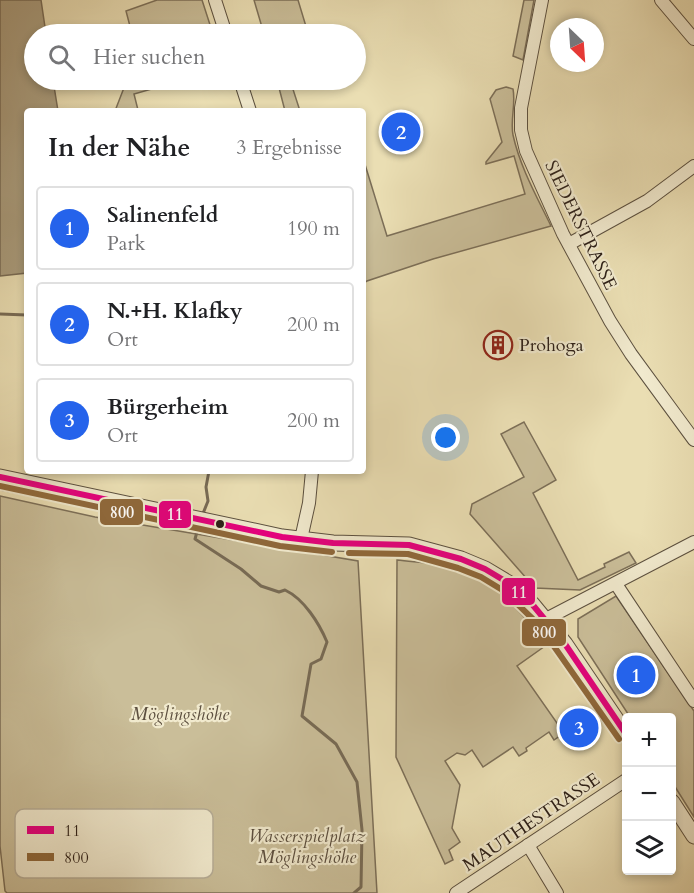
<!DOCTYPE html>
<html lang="de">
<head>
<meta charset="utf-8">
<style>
  body { margin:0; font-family:Cardo,serif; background:#f2f2f2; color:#202124 }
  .controls { position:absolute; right:18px; bottom:18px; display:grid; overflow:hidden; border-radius:6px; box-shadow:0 3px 9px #0003 }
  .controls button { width:54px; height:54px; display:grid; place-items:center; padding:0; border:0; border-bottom:2px solid #e0e0e0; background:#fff; color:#202124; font:30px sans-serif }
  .compass { position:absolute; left:550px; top:18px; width:54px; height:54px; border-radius:50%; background:#fff; box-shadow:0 3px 9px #0003; rotate:155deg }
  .you { position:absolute; left:446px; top:438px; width:21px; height:21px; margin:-15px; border:4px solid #fff; border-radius:50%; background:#1a73e8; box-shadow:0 0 0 9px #1a73e833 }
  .badge { display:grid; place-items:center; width:39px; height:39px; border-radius:50%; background:#2563eb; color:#fff; font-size:20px; font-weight:700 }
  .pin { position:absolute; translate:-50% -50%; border:3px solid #fff; box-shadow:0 2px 6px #0006 }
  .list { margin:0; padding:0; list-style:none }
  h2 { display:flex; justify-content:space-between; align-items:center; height:78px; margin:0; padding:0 24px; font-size:26px }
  h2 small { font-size:20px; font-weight:400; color:#757577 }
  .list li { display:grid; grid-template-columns:39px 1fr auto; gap:18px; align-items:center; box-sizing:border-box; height:84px; margin:0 12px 12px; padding:0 12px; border:2px solid #e0e0e0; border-radius:6px }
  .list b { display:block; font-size:22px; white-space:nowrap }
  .list p { margin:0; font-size:20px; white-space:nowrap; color:#757577 }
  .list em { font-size:20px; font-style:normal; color:#757577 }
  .icon { flex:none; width:33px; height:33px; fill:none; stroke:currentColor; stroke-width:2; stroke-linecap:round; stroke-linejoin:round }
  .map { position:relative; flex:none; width:694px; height:893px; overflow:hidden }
  .search { position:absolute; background:#fff; box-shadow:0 3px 9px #0003; left:24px; top:24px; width:342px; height:66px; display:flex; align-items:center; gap:15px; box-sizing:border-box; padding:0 21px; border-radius:33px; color:#757577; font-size:22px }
  .panel { position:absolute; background:#fff; box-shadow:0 3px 9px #0003; left:24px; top:108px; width:342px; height:366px; border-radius:6px }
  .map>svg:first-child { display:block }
</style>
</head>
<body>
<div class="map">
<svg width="694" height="893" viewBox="0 0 694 893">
  <rect width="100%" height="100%" fill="#eadeb3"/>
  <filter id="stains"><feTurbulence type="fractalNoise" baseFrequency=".00333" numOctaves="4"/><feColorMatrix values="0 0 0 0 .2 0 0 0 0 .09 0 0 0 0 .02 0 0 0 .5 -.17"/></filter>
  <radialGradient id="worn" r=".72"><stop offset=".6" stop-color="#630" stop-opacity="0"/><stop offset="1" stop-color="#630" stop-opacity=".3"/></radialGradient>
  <g fill="#cabe99" stroke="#7c6f58" stroke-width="1.5">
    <path d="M157,0H202L213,34H132L126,11Z"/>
    <path d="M254,0H298L308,33L264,34Z"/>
    <path d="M524,0H534L523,60L513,56Z"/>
    <path d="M127,80H183L134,94L138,110L115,111Z"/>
    <path d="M277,80H290L300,111H285Z"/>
    <path d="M506,87L513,89C516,104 510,120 513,135C520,167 537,197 551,226L433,259L367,281L363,284V158L387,236L525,194L514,156L486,164V162L502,142L490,99L496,90Z"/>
    <path d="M524,422L556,480L533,493L578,580L605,567L604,564L629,552L636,563L580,590L535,588L470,514L472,504L524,477L501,434Z"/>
    <path d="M0,485L88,505L87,507L0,490Z"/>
    <path d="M0,496L95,517L358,561L377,893H7L5,891L0,846Z"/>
    <path d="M397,560C414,562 431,563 448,566C493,575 519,612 548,644L517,666L564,733L554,740L549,732L526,748L527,751L519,756L513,747L483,767L472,750L465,755L457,753L445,761L460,785L452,828L460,842L449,850L453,860L445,864L396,757Z"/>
    <path d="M616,596L694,711V817L672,782V718L630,717L578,637V619Z"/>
  </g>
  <path fill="#aa9d7e" stroke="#786b55" stroke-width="1.5" d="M0,0H41L46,34H34V80H53L58,111H27V273L0,276Z"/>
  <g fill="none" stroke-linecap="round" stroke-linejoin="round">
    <g stroke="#786b55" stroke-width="3">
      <path d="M0,314L27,315"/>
      <path d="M202,516L208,501L206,487L209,471"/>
      <path d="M199,525L195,539L241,569L261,586L279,592L285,590C304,599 319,623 327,642L321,659L311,664L302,716L336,744L357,782L362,830L361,887L354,893"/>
    </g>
    <g stroke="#5c503f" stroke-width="14">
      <g id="minor">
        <path d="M215,0L226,34"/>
        <path d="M542,0L521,108V130L526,151L563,234L610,321L631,354L694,440"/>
        <path d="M661,0L694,39"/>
        <path d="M240,80L250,111"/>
        <path d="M569,244L647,201L694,166"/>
        <path d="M301,539L309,503L312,471"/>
        <path d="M616,584L694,701"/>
        <path d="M546,619L694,542"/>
        <path d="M528,845L557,893"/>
        <path d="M456,893L626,780"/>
      </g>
    </g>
    <g stroke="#5c503f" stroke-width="17">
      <g id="tertiary">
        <path d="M0,477L282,537L333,543L409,545L461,559L485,569L510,584L532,604L565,644L626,734"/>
        <path d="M672,802L694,836"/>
      </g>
    </g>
    <use href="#minor" stroke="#f1eace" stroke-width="12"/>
    <use href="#tertiary" stroke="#f1eace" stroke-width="15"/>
    <g stroke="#f1eace" stroke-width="10">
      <path id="bus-1" d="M0,477L282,537L333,543L409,545L461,559L485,569L510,584L532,604L565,644L626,734"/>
    </g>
    <g stroke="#f1eace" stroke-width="10">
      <g id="bus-2">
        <path d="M0,486L280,546L332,552"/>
        <path d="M349,553L408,554L458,568L481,577L504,591L539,625L619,739"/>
      </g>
    </g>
    <use href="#bus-1" stroke="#e5007d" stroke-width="6"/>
    <use href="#bus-2" stroke="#8f683a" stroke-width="6"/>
  </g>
  <defs>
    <g id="building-ring" transform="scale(1.5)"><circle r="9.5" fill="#f1eace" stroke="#8f2418" stroke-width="1.5"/><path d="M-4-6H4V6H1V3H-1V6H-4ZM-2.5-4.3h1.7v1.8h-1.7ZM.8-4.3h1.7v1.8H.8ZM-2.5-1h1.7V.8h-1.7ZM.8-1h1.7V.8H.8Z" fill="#8f2418"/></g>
  </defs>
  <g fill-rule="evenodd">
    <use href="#building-ring" x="498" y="345"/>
  </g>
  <circle fill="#2d2018" stroke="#f1eace" stroke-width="2" cx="220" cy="524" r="5"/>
  <g text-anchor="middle" stroke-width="4.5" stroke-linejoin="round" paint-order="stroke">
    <g font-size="18" fill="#2d2018" stroke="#f1eace">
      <text transform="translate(581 225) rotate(64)" y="6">SIEDERSTRASSE</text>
      <text transform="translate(531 822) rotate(-34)" y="6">MAUTHESTRASSE</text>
    </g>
    <g font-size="18" fill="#2d2018" stroke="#f1eace" text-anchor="start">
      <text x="519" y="351">Prohoga</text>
    </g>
    <g font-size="18" font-style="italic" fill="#5c4f3f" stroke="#f1eace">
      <text x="180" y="720">Möglingshöhe</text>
      <text x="307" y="842">Wasserspielplatz<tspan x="307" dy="21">Möglingshöhe</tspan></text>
    </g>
  </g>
  <rect x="15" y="809" width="198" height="69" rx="9" fill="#f1eace" stroke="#b6ad97" stroke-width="1.5"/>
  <rect x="27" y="826" width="27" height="8" fill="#e5007d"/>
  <rect x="27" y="853" width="27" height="8" fill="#8f683a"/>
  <g font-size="16" fill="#2d2018">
    <text x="64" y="836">11</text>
    <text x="64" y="863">800</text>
  </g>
  <g stroke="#f1eace" stroke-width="2">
    <rect x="99" y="498" width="45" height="28" rx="6" fill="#8f683a"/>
    <rect x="158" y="500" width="34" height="29" rx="6" fill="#e5007d"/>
    <rect x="501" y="577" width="35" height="29" rx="6" fill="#e5007d"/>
    <rect x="521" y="618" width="46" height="29" rx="6" fill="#8f683a"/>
  </g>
  <g font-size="16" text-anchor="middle" font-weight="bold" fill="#fff">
    <text x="122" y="518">800</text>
    <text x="175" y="520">11</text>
    <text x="519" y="598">11</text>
    <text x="544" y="638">800</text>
  </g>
  <rect width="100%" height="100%" filter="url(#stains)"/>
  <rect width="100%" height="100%" fill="url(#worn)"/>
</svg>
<div class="controls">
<button>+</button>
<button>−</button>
<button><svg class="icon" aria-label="layers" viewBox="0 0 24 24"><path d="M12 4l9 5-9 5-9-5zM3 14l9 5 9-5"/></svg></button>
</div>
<svg class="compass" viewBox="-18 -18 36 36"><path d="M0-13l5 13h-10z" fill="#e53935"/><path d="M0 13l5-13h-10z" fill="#757577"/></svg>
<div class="you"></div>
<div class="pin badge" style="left:636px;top:675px">1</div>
<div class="pin badge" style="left:401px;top:132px">2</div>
<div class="pin badge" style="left:579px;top:728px">3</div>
<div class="search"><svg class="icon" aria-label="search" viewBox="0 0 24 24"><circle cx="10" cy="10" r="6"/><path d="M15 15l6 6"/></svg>Hier suchen</div>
<section class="panel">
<h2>In der Nähe<small>3 Ergebnisse</small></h2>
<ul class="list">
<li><span class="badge">1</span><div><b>Salinenfeld</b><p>Park</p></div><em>190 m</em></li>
<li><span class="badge">2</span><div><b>N.+H. Klafky</b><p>Ort</p></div><em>200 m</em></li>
<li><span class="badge">3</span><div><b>Bürgerheim</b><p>Ort</p></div><em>200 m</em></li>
</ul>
</section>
</div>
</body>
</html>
